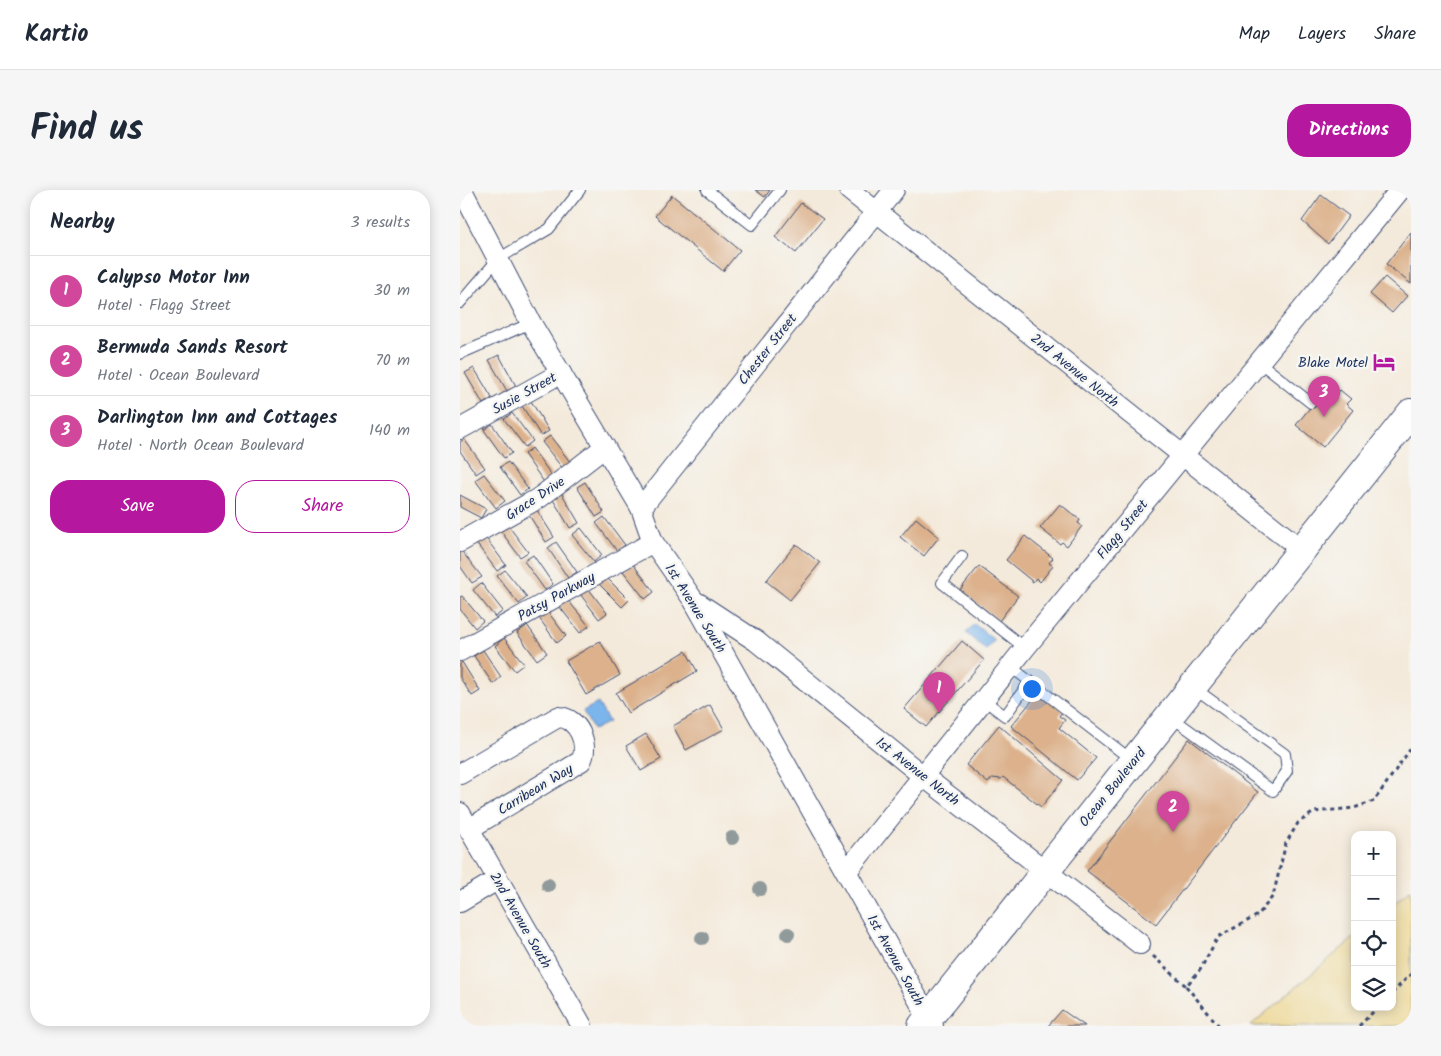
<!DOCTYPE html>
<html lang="en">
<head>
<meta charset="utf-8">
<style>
  body { margin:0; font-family:Kalam,sans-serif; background:#f6f6f7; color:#1f2937 }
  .controls { position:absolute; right:15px; bottom:15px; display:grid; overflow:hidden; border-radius:10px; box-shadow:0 2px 12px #0003 }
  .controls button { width:45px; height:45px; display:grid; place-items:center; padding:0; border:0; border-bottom:1px solid #e0e1e3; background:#fff; color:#1f2937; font:25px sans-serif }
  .you { position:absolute; left:571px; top:498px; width:18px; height:18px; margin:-12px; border:4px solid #fff; border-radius:50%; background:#1a73e8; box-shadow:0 0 0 8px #1a73e833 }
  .badge { display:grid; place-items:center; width:32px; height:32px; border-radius:50%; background:#b5179e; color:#fff; font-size:16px; font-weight:700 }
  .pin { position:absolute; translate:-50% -41px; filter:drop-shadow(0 1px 2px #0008) }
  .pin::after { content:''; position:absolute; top:26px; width:18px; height:15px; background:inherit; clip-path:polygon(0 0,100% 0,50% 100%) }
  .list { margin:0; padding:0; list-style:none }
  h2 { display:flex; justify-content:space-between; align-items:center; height:65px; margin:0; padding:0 20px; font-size:21px }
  h2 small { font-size:16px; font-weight:400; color:#747a83 }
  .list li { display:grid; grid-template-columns:32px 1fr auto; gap:15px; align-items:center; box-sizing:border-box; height:70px; padding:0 20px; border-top:1px solid #e0e1e3 }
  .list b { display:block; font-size:19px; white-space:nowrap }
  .list p { margin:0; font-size:16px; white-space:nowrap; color:#747a83 }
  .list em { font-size:16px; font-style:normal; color:#747a83 }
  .actions { display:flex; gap:10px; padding:15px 20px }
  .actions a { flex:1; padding:11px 0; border:1px solid #b5179e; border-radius:20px; text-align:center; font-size:18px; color:#b5179e }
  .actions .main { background:#b5179e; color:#fff }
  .icon { flex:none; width:28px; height:28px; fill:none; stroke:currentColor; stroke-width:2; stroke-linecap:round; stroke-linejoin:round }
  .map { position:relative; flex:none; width:951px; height:836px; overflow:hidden; border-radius:20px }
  header { display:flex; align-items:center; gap:30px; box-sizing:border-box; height:70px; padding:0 25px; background:#fff; border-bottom:1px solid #e0e1e3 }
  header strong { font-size:24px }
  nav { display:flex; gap:28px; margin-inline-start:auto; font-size:18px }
  .intro { display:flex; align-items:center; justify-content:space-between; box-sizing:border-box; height:120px; padding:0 30px }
  h1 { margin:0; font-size:35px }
  .button { padding:12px 22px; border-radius:20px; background:#b5179e; color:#fff; font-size:18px; font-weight:700 }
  main { display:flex; gap:30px; padding:0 30px }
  aside { flex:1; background:#fff; border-radius:20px; box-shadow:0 2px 12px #0003 }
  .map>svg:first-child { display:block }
</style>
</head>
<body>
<header>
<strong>Kartio</strong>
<nav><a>Map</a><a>Layers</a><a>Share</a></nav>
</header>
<div class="intro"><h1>Find us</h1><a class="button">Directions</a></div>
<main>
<aside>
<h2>Nearby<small>3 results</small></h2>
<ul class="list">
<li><span class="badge" style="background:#d1479c">1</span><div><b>Calypso Motor Inn</b><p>Hotel · Flagg Street</p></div><em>30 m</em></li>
<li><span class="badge" style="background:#d1479c">2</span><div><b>Bermuda Sands Resort</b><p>Hotel · Ocean Boulevard</p></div><em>70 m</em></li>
<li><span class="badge" style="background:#d1479c">3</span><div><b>Darlington Inn and Cottages</b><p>Hotel · North Ocean Boulevard</p></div><em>140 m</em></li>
</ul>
<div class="actions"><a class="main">Save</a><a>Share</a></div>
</aside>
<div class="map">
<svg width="951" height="836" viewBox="0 0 951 836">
  <rect width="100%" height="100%" fill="#f6f6f2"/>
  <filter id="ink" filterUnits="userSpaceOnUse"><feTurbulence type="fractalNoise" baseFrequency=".02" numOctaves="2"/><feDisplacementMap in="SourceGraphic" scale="10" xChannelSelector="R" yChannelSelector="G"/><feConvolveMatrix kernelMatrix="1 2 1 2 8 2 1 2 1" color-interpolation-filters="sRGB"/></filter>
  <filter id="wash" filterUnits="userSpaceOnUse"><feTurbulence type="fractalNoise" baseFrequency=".0096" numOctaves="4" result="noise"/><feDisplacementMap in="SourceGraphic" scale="20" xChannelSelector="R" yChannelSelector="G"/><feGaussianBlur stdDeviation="1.12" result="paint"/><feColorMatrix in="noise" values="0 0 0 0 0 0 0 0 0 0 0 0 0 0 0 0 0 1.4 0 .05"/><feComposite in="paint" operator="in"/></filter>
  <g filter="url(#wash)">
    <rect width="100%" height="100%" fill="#f4eadb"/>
    <path fill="#eeda9e" stroke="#84847e" d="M951,699V836H790L895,747V817H932V715Z"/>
    <g fill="#7bb5ec" stroke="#4b72a5">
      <path d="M514,434L534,450L526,460L506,443Z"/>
      <path d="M138,513L149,532L133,540L123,521Z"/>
    </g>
    <g id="blocks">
      <g fill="#dcb18b">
        <path d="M295,0H310L305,7Z"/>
        <path d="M212,5L280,60L263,81L195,26Z"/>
        <path d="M861,5L889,26L868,54L842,31Z"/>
        <path d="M341,13L363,29L336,63L315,47Z"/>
        <path d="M951,42V94L926,74Z"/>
        <path d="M925,87L947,106L932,123L910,104Z"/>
        <path d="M39,165L56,196L47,201L29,170Z"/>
        <path d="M14,178L32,208L23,214L5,183Z"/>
        <path d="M866,198L875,206L880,200L891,209L886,214L893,220L863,257L836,235Z"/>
        <path d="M71,211L89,241L81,246L62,216Z"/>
        <path d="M52,223L73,251L65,257L44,229Z"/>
        <path d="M32,234L52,263L44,268L24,240Z"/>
        <path d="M90,246L111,273L103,279L82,252Z"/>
        <path d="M4,249L25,278L16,284L0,261V252Z"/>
        <path d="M72,258L92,286L84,292L64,264Z"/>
        <path d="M48,272L68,299L60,305L40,277Z"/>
        <path d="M24,284L45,311L36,318L15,290Z"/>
        <path d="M125,292L144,322L136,327L117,297Z"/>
        <path d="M101,302L119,333L110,338L92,308Z"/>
        <path d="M0,305L26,319L21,328L0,317Z"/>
        <path d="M600,314L620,330L618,333L622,336L607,356L602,352L600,354L580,338Z"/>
        <path d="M75,317L94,347L86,352L67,322Z"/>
        <path d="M144,327L165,355L157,361L136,333Z"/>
        <path d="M456,328L479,347L464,366L440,347Z"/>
        <path d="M44,330L68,362L60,367L37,336Z"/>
        <path d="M121,338L142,365L134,372L112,345Z"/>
        <path d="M565,346L593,368L589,373L593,376L580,392L576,388L573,392L546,370Z"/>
        <path d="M25,347L46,375L37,381L16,353Z"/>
        <path d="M96,352L117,382L108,388L88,358Z"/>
        <path d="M336,354L360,373L330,410L306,391Z"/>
        <path d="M0,359L22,387L12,393L0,376Z"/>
        <path d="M73,365L93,394L85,400L64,371Z"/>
        <path d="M173,374L194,402L185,409L163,381Z"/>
        <path d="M519,376L558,406L539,431L500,400Z"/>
        <path d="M45,380L67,407L59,414L37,386Z"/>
        <path d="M144,385L169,410L162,417L137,392Z"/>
        <path d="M21,393L43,421L35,427L13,400Z"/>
        <path d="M125,394L147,423L139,429L117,400Z"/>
        <path d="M2,406L23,431L15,438L0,419V407Z"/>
        <path d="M107,409L129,436L120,443L99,416Z"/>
        <path d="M88,422L106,446L97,453L79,428Z"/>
        <path d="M67,435L87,463L77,470L57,443Z"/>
        <path d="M44,448L64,474L55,481L35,456Z"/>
        <path d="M140,451L160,485L126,505L106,471Z"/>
        <path d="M502,451L524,470L466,537L444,519Z"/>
        <path d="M23,460L41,487L33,494L14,466Z"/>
        <path d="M226,461L237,481L168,523L156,503Z"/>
        <path d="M2,472L20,501L12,506L0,488V474Z"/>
        <path d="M580,501L603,521L599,526L605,530L599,538L636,568L617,590L551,536Z"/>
        <path d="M250,515L264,539L226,560L213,536Z"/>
        <path d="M539,535L603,590L581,617L543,587L541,589L532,588L528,593L506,575Z"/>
        <path d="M186,544L201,569L181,581L166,556Z"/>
        <path d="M729,549L798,602L696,734L627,681Z"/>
        <path d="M602,820L625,836H588Z"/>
      </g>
    </g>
  </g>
  <g filter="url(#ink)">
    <use href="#blocks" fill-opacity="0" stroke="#3c4b71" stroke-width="1"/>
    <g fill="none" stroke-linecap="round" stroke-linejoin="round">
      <g stroke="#3c4b71" stroke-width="12">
        <g id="lane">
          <path d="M247,0L292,35L320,0"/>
          <path d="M0,113L38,69L89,39L120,0"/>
          <path d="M0,164L71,133"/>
          <path d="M799,172L851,213"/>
          <path d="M502,366L482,393L565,458"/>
          <path d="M551,477L673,571"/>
          <path d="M524,510L545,526L570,491"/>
          <path d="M710,526L813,601L827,581L825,564L733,497"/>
        </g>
      </g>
      <g stroke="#3c4b71" stroke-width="22">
        <g id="street">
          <path d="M2,0L71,133L181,318L193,352L234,411L473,836"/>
          <path d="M389,0L842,360"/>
          <path d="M0,239L101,183"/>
          <path d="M181,318L434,0"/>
          <path d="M0,352L79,308L145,257"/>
          <path d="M238,413L296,451L463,586L680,754"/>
          <path d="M0,461L193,352"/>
          <path d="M0,584L98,527C118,527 130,555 121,571L9,639"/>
          <path d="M0,623L122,836"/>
          <path d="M387,681L565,458L940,0"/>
          <path d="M0,712L37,690"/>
        </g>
      </g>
      <g stroke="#3c4b71" stroke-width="30">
        <path id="secondary" d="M462,836L951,223"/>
      </g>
      <g stroke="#3c4b71" stroke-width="3" stroke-dasharray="4 4" stroke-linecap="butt">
        <path d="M693,766L726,796L740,780L758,747L798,725L813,706L826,653L838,633L854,622L894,618L914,611L951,558"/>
        <path d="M726,796L759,836"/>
        <path d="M932,803L951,784"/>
        <path d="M899,836L918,817"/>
      </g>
      <use href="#lane" stroke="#fff" stroke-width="10"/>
      <use href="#street" stroke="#fff" stroke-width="20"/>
      <use href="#secondary" stroke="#fff" stroke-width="28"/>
    </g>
    <g fill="#909a9b">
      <circle cx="272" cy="648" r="7"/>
      <circle cx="88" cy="695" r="7"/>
      <circle cx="300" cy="699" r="7"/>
      <circle cx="328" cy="744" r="7"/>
      <circle cx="242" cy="748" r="7"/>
    </g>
  </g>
  <defs>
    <g id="hotel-bare" transform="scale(1.725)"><path d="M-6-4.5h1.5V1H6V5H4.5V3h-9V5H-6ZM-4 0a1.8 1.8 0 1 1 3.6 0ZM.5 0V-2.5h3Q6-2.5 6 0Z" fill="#b5179e" stroke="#f6f6f2" stroke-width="2.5" paint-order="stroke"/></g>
  </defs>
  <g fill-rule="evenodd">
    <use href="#hotel-bare" x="924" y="172"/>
  </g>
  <g text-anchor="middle" stroke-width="5" stroke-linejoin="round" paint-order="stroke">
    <g font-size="14" fill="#1b2f5e" stroke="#f6f6f2">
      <text transform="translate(307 159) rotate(-52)" y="5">Chester Street</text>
      <text transform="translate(615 180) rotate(39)" y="5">2nd Avenue North</text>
      <text transform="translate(64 203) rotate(-29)" y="5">Susie Street</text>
      <text transform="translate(75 308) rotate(-33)" y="5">Grace Drive</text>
      <text transform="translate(662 339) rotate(-51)" y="5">Flagg Street</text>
      <text transform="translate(96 406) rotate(-29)" y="5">Patsy Parkway</text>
      <text transform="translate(236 418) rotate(58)" y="5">1st Avenue South</text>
      <text transform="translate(458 581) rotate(38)" y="5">1st Avenue North</text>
      <text transform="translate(652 597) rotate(-51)" y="5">Ocean Boulevard</text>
      <text transform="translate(75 599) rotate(-31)" y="5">Carribean Way</text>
      <text transform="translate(61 730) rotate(60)" y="5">2nd Avenue South</text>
      <text transform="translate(436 770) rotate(61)" y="5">1st Avenue South</text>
    </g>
    <g font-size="14" fill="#1b2f5e" stroke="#f6f6f2" text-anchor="end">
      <text x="908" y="177">Blake Motel</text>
    </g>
  </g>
</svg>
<div class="controls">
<button>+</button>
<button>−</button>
<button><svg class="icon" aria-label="locate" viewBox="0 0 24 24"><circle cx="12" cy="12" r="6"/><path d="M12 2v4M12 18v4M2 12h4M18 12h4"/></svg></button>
<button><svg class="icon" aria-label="layers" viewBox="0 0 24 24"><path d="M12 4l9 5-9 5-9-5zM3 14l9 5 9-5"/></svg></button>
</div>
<div class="you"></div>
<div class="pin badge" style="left:479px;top:523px;background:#d1479c">1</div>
<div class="pin badge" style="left:713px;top:642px;background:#d1479c">2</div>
<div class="pin badge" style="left:864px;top:227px;background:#d1479c">3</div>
</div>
</main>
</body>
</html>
